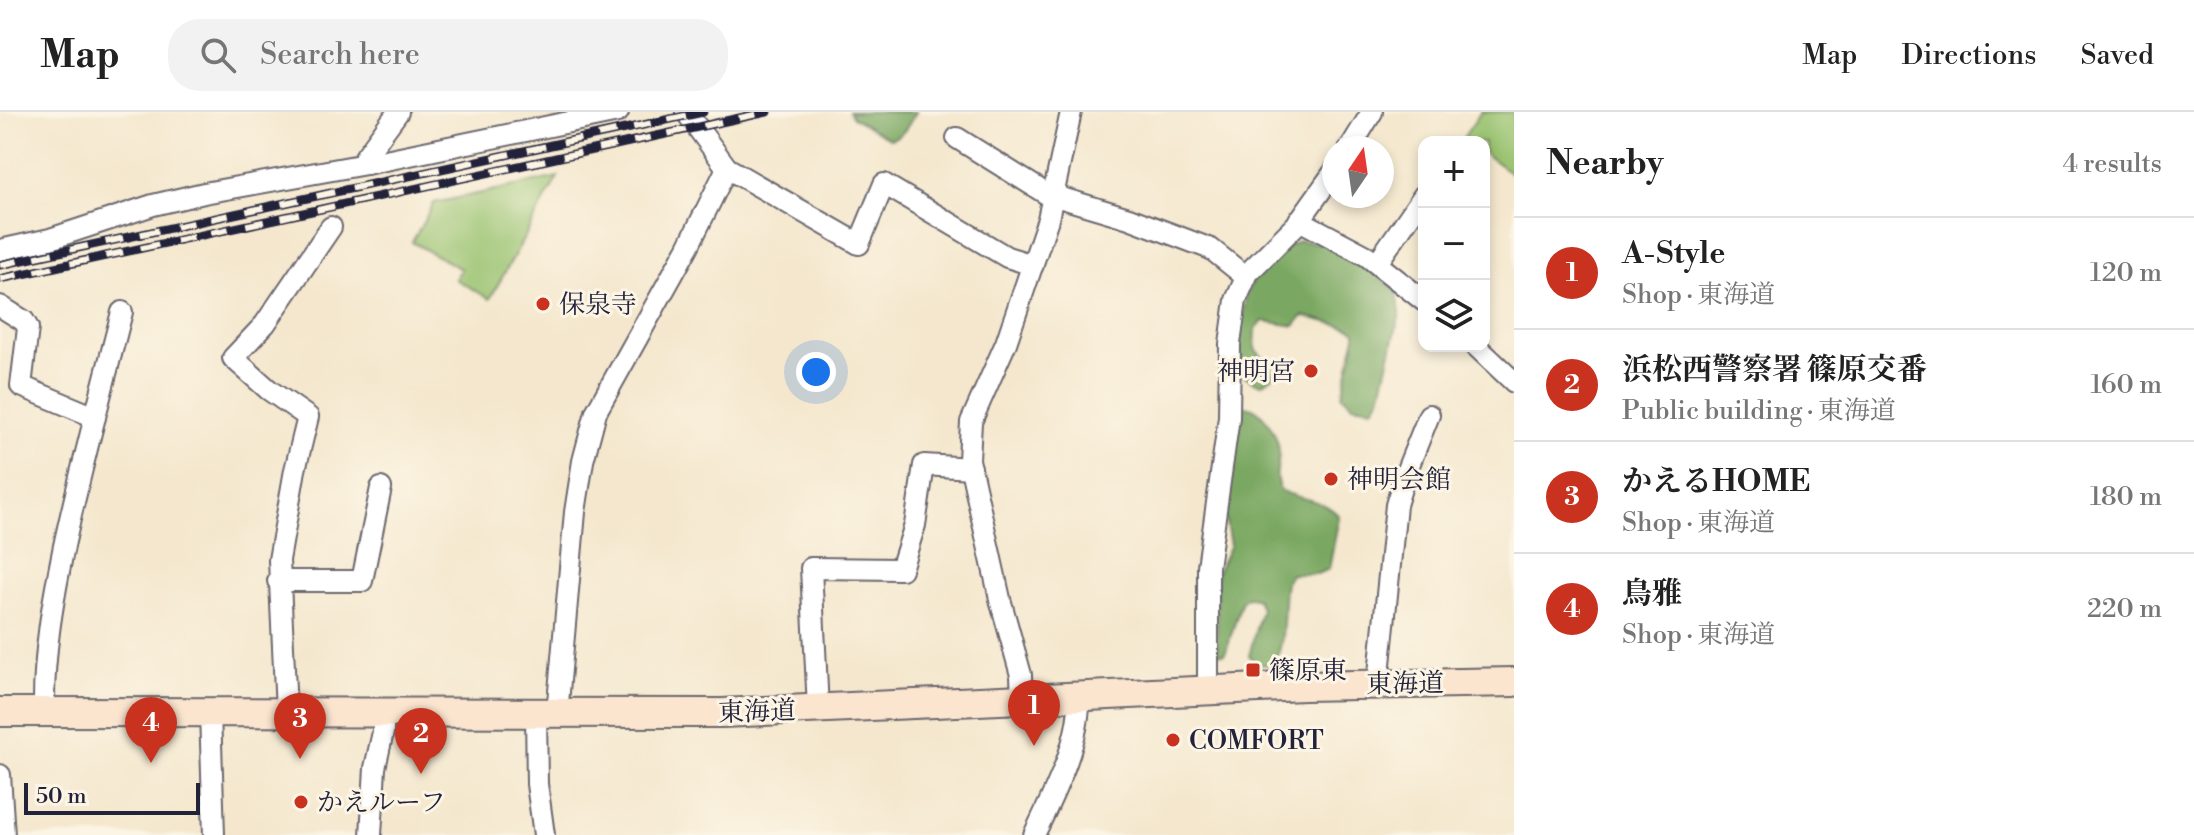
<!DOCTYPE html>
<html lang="en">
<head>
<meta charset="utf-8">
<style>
  body { margin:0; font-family:"Libre Bodoni","Noto Serif JP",serif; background:#f2f2f2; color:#222 }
  .controls { position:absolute; right:24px; top:24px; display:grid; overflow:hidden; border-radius:16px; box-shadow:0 4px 12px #0003 }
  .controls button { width:72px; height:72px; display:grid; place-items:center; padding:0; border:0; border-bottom:2px solid #e0e0e0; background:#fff; color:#222; font:40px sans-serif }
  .compass { position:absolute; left:1322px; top:24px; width:72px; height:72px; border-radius:50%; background:#fff; box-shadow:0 4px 12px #0003; rotate:13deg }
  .scale { position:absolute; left:24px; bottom:20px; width:176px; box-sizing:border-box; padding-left:8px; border:4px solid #22223b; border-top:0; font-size:22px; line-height:28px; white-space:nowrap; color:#22223b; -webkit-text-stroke:6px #fcf5e5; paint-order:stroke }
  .you { position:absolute; left:816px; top:260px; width:28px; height:28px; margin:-20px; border:6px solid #fff; border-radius:50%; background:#1a73e8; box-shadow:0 0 0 12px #1a73e833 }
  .badge { display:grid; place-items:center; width:52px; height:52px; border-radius:50%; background:#c8321e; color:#fff; font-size:26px; font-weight:700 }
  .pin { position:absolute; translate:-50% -66px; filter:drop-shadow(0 2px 4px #0008) }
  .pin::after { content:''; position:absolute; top:42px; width:28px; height:24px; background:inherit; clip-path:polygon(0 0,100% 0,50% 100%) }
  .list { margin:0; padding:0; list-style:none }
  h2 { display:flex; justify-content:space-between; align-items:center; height:104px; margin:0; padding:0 32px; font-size:34px }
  h2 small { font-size:26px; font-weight:400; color:#767676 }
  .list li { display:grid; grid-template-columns:52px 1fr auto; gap:24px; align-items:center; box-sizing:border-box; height:112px; padding:0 32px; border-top:2px solid #e0e0e0 }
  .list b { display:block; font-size:30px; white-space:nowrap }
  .list p { margin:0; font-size:26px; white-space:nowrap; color:#767676 }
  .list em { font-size:26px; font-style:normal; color:#767676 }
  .icon { flex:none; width:44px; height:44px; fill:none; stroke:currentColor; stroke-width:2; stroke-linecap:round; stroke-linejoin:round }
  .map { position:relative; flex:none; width:1514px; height:723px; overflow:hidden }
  header { display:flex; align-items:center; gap:48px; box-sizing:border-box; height:112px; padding:0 40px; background:#fff; border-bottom:2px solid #e0e0e0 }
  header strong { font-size:38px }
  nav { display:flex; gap:44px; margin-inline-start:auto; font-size:28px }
  .search { width:560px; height:72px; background:#f2f2f2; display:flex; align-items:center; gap:20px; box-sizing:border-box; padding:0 28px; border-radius:32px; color:#767676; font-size:30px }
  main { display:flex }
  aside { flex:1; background:#fff }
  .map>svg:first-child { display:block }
</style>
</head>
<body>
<header>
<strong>Map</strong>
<div class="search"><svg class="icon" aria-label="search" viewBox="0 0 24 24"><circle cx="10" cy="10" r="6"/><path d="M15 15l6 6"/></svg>Search here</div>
<nav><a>Map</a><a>Directions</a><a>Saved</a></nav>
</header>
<main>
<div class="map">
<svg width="1514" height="723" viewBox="0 0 1514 723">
  <rect width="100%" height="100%" fill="#fcf5e5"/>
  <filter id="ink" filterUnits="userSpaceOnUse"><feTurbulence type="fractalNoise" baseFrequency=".0125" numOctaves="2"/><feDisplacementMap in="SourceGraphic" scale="16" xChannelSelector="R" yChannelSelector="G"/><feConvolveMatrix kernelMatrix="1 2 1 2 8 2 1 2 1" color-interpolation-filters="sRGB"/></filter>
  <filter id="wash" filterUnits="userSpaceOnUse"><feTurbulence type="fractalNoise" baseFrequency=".006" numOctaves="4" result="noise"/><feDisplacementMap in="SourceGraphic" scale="32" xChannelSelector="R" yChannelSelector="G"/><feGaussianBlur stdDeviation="1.8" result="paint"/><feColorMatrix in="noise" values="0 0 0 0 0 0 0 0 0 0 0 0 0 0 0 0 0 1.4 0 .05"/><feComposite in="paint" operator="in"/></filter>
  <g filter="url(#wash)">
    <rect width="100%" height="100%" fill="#f4e7cd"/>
    <g fill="#99c26f" stroke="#5e7255" stroke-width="2">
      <path d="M1481,0H1514V63L1484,41V30H1468L1463,26Z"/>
      <path d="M558,65L490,187L455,167L461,157L412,130L434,91Z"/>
    </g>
    <g fill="#7aa862" stroke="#4e654e" stroke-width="2">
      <path d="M849,0H916C909,11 904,25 890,27L852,5Z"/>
      <path d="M1299,129C1336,129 1371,156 1397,180L1400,201L1380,286L1373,296L1353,293L1342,283L1356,224V219L1351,216L1303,204L1295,214L1263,209L1256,217L1255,237L1272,256V265L1262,272L1256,271L1242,262C1234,240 1242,184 1256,165C1266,151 1284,136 1299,129Z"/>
      <path d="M1246,294C1263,296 1278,323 1279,339C1279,354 1273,364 1280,378C1298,388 1327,387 1339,405L1329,457L1317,462H1292L1287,467C1280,486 1290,552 1265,553C1257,553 1253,550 1249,544L1261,497L1257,487C1249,484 1245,484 1241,491L1226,539L1224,542L1217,541V460L1230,433L1224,400L1239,304L1241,297Z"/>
    </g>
  </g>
  <g filter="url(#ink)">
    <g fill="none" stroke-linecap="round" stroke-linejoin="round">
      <g stroke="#6c676e" stroke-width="24">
        <g id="minor">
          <path d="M686,0L727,56L859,132L884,72L1007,145L1033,153"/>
          <path d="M957,26L1045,81L1129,106L1211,137L1246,165"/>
          <path d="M1350,36L1372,0"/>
          <path d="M366,52L365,45L398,0"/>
          <path d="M1299,108L1367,144L1424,189"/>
          <path d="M0,138L50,127L153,93L204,81L366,52L618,0"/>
          <path d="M1377,151L1424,83"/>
          <path d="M0,194L24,209L28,216L21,274L95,305"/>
          <path d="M1476,234L1514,270"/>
          <path d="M278,469H362L381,376"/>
          <path d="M1378,572L1396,393L1405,363L1429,303"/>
          <path d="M1208,578V455L1229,305L1230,232L1236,188L1248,161L1297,112L1334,60"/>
          <path d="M1022,587L1021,563L1000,487L969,348L971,310L1006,231L1048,107L1071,0"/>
          <path d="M818,597L811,456L901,457L915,413L924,353L971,356"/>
          <path d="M44,599C43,543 53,488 64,434C81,355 102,278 122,200"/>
          <path d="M210,600L214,723"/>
          <path d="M286,600L279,448L295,358L308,305L269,278L233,246L265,212L331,115"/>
          <path d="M536,601L537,672L544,723"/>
          <path d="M557,602L575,400L583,349L596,300L688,135L727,56"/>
          <path d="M0,663L4,723"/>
          <path d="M371,723L375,656L383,620V601"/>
          <path d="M1034,723C1053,683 1081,629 1079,584"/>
        </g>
      </g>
      <g stroke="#6c676e" stroke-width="32">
        <path id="secondary" d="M0,600L722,601L1304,574L1514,570"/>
      </g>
      <use href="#minor" stroke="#fff" stroke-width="20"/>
      <use href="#secondary" stroke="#fbe5cf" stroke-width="28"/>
      <g stroke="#22223b" stroke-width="9">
        <g id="rail">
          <path d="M0,153L703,0"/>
          <path d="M0,167L767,0"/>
        </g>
      </g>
      <use href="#rail" stroke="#fcf5e5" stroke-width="6" stroke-dasharray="18" stroke-linecap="butt"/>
    </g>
  </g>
  <g fill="#c8321e" stroke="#fcf5e5" stroke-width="3">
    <circle cx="543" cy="192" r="8"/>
    <circle cx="1311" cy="259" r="8"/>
    <circle cx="1331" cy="367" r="8"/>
    <rect x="1245" y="550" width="16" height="16" rx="4"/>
    <circle cx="1173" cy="628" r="8"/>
    <circle cx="301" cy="690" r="8"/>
  </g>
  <g text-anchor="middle" stroke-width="6" stroke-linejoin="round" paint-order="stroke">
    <g font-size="26" fill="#22223b" stroke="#fcf5e5" text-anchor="start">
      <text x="559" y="201">保泉寺</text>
      <text x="1295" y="268" text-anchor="end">神明宮</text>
      <text x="1347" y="376">神明会館</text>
      <text x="1269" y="567">篠原東</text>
      <text x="1189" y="637">COMFORT</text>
      <text x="317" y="699">かえルーフ</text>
    </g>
    <g font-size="26" fill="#22223b" stroke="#fcf5e5">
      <text transform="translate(1405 571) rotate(-1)" y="9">東海道</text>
      <text transform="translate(757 599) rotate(-2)" y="9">東海道</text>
    </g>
  </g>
</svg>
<div class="controls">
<button>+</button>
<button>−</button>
<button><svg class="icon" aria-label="layers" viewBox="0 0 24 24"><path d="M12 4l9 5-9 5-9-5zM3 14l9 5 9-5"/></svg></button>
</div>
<svg class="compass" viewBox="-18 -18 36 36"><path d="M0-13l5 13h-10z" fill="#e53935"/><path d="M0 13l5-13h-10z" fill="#767676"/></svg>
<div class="scale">50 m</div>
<div class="you"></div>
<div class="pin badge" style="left:1034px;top:634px">1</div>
<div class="pin badge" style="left:421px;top:662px">2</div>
<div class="pin badge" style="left:300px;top:647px">3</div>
<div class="pin badge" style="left:151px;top:651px">4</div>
</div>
<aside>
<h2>Nearby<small>4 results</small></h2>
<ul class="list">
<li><span class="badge">1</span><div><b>A-Style</b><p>Shop · 東海道</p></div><em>120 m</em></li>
<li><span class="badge">2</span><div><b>浜松西警察署 篠原交番</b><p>Public building · 東海道</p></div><em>160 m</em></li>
<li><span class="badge">3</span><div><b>かえるHOME</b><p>Shop · 東海道</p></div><em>180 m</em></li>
<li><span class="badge">4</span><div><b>鳥雅</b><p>Shop · 東海道</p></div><em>220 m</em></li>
</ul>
</aside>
</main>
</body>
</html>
